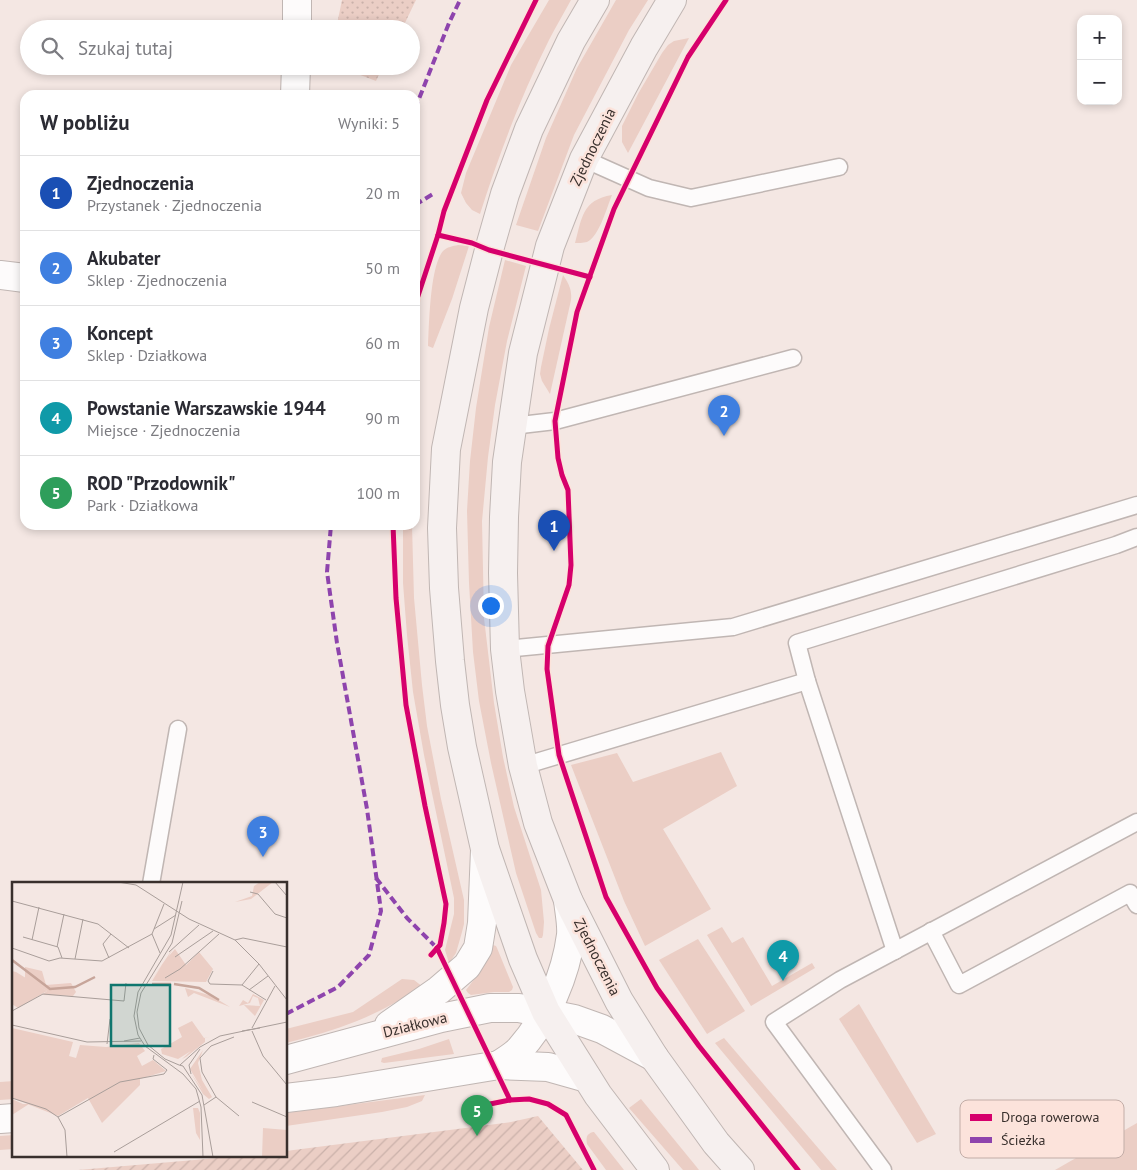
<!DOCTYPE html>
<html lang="pl">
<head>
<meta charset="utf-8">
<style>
  body { margin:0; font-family:"PT Sans",sans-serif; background:#f2f2f3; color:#2b2b33 }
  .controls { position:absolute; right:15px; top:15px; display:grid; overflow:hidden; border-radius:10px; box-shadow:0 2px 8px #0003 }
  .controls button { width:45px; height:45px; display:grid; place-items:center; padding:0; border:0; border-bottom:1px solid #e1e1e2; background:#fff; color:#2b2b33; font:25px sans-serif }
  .you { position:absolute; left:490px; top:605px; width:18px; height:18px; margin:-12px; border:4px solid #fff; border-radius:50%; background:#1a73e8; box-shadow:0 0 0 8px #1a73e833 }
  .badge { display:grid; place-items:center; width:32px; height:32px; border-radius:50%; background:#7a706d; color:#fff; font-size:16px; font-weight:700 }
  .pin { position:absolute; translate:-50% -41px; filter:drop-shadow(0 1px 2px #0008) }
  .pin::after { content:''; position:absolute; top:26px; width:18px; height:15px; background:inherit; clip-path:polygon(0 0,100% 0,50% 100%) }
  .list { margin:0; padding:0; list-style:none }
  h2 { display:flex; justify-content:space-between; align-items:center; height:65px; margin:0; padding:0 20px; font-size:21px }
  h2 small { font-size:16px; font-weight:400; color:#7c7c81 }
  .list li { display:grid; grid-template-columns:32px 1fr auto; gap:15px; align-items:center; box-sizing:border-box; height:75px; padding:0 20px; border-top:1px solid #e1e1e2 }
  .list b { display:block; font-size:19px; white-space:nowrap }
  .list p { margin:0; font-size:16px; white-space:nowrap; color:#7c7c81 }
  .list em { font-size:16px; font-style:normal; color:#7c7c81 }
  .icon { flex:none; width:28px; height:28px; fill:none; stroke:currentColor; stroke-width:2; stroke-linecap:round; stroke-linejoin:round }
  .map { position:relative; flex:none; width:1137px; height:1170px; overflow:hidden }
  .search { position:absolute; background:#fff; box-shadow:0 2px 8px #0003; left:20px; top:20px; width:400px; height:55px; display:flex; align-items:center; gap:12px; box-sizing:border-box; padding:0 18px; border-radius:28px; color:#7c7c81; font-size:19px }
  .panel { position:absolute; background:#fff; box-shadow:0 2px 8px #0003; left:20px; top:90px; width:400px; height:440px; border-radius:15px }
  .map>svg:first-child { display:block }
</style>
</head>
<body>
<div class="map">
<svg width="1137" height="1170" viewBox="0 0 1137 1170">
  <defs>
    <pattern id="park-dots" width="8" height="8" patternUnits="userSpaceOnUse" patternTransform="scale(1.25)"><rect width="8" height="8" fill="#ebcec5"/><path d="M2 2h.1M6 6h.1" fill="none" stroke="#cab1aa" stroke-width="1.8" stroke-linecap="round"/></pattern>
    <pattern id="garden-furrows" width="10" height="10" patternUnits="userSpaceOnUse" patternTransform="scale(1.25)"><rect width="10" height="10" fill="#ebcec5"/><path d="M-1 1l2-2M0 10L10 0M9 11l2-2" fill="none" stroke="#cab1aa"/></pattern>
  </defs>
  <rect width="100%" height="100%" fill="#f4e7e3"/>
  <g fill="#ebcec5">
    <path d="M549,0H571C564,13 556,26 549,40C521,96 499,154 480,214L472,210L466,203L461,193L466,173L511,65Z"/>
    <path d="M616,0H648L629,30L574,135L538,231L516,225L546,138L577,68Z"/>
    <path d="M689,38L628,153L622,142V126L638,94L662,53L668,45L674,41Z"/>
    <path d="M612,195C607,207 599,237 587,242C583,243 578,243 575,243C582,218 582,200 612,195Z"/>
    <path d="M458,245L469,246L452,299L433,348L428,346C429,325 430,266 443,251C447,247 453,246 458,245Z"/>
    <path d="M505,260L526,266L507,341L495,405L488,457L482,521L484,618L494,703L503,757L514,807L541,890L544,922L543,935L542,938H539L536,933L516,873L491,763L479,701L473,652L469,583L467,511L470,461L476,408L489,327Z"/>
    <path d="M563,275C569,284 572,290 571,300L550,394L542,381L540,374L541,367L549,329Z"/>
    <path d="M403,525H412L414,598L422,685L427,726L441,799L464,900V924L462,932L456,953L449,963L445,950L454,914V898L424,755L413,692L407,635L403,583Z"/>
    <path d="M721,752L737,786L663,829L711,909L645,946L624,901L571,765L617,753L633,782Z"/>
    <path d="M722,927L732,943L743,937L772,986L812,963L815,968L751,1006L707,935Z"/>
    <path d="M698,939L745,1011L707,1034L659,960Z"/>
    <path d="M493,945L496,946L497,948L513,987L512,990L509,992H494L471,995L468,993L466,990L476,977L491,946Z"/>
    <path d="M402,979L414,980L423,987C401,999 380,1012 357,1021C334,1030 310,1037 286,1043V1029L353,1012Z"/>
    <path d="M859,1004L936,1134L917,1143L839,1019Z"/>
    <path d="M724,1038L837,1170H821L715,1043Z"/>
    <path d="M449,1039L454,1054L384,1063L381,1062L382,1058L419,1049Z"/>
    <path d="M14,1081V1099L0,1100V1082Z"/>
    <path d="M425,1095L422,1101L407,1107L382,1112L286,1126V1113Z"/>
    <path d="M641,1099L695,1165L699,1170H683L629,1108Z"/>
    <path d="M1137,1123V1170H1055Z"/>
    <path d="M593,1132H594L624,1170H606L587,1144C586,1138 586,1134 593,1132Z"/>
    <path d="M14,1135V1149L0,1150V1136Z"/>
  </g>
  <g fill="url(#park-dots)">
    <path d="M342,0H416L402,29H336Z"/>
    <path d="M337,66H383L376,81Z"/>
  </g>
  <path fill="url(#garden-furrows)" d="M538,1116L583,1170H78L241,1156H286V1151L511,1122Z"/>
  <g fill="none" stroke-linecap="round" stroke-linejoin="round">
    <g stroke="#c0b6b3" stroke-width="19">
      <g id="service">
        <path d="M584,159L649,188L691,198L839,167"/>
        <path d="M512,426L555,421L793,358"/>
        <path d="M505,649L733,627L1137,505"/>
        <path d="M807,681L895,951"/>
        <path d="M523,766L807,681L797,643L1116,545L1137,537"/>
        <path d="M151,884L178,729"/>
        <path d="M931,931L959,985L1130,893L1137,905"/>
        <path d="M883,1170L774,1022L840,980L1137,822"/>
      </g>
    </g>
    <g stroke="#c0b6b3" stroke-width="30">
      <g id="minor">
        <path d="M297,29V0"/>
        <path d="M295,95L296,66"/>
        <path d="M0,275L25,278"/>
      </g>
    </g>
    <g stroke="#c0b6b3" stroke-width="30">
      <g id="tertiary">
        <path d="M389,1025L439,990L467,966L478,948L482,923L485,850"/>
        <path d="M286,1060L441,1018L490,1008H519L574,1019L602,1029L654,1057"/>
        <path d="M499,1065C506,1060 515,1055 520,1049C547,1019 566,974 571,935C572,924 569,911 568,900"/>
        <path d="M286,1098L336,1092L499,1065L548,1067L587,1078"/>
        <path d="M0,1119L14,1118"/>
      </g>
    </g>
    <g stroke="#c0b6b3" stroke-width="30">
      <g id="secondary">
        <path d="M595,0L571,41L529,129L505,194L489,250L474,308L446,449L442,528L444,588L450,661L455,705L462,747L485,849L523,959L546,1012L598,1095L655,1170"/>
        <path d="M672,0L644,47L584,159L550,246L523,353L507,462L504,517L503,573L505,649L510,691L523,766L538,823L568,900L619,1001L654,1057L716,1143L740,1170"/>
      </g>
    </g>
    <use href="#service" stroke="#fdfbfb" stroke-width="16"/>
    <use href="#minor" stroke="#fdfbfb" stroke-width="28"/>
    <use href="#tertiary" stroke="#fdfbfb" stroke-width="28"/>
    <use href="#secondary" stroke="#f6f0ef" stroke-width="28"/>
    <g stroke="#8e44ad" stroke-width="4" stroke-dasharray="8 4" stroke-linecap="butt">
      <path d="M415,109L449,23L460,0"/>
      <path d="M415,205L433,194"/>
      <path d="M376,878L407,918L437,948"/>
      <path d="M286,1014L338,987L369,955L381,911L367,809L337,643L327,572L331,525"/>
    </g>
    <g stroke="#fce3db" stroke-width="8">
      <g id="cycleway">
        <path d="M726,0L688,57L614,209L577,312L555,421L558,458L562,475L568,490L571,565L569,585L548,646L547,669L559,755L606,897L657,988L699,1046L798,1170"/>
        <path d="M438,235L472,243L489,250L590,277"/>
        <path d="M415,305L438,235L444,211L487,100L536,0"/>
        <path d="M393,525L396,598L406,705L425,806L446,904L444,923L440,945L431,955"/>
        <path d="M437,948L510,1100"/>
        <path d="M490,1104L510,1100L529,1099L548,1104L566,1115L594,1170"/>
      </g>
    </g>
    <use href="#cycleway" stroke="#d6006c" stroke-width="5"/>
  </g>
  <g text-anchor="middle" stroke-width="5" stroke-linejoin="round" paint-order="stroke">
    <g font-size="15" fill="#39302d" stroke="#fce3db">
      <text transform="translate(593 147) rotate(-64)" y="5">Zjednoczenia</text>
      <text transform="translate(597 957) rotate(63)" y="5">Zjednoczenia</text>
      <text transform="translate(415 1025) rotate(-14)" y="5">Działkowa</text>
    </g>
  </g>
  <g transform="translate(12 882)">
    <rect width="275" height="275" fill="#f4e7e3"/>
    <path d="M248,0H261L239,17L223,20L240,14L242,4ZM162,65L156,75L163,67L174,83L187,70L201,87L194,100L140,99L150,83L136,103ZM241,112L252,118L243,134L232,123L248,124L246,116L241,114L238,121L227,124L231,118L236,121ZM180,139L192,156L198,155L193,156V160L174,175L170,177L179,169L166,177L150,172L149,167L170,155L166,146ZM191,168L186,181L190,198L200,215L197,217L191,212L179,191L191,209L178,187ZM181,226H186L188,231V258L184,251ZM251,246L275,248V275H250Z" fill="#ebcec5"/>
    <path d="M13,85L30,89L34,103L59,101L64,110L61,114L30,113L35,109L13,97ZM173,106L200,114L218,125L182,111L176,115Z" fill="#ebcec5"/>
    <path d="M0,89L4,90L35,109L6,126L0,122ZM0,146L61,160L57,174L64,176L68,163L94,165L127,161L133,169L125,174L130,184L141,178L154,189L128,197V203L90,241L76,216L46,234L0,216ZM0,217L11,222H17L0,233Z" fill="#ebcec5"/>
    <path fill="none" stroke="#c7a59a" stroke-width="2.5" d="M0,78L38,107L63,105L83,95M140,102H159M162,102L187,106L207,118"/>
    <path fill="none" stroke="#a99e9a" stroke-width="1" d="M106,0L124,3L177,37L223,58L247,82L275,118M171,0L159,53L126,110L122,134L126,153L133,164L171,192L184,207L189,225L191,275M263,0L275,14M238,10L246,12L263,32L275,36M0,19L86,42L117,66M142,47L164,33M11,55L46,65L50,76M20,58L27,25M223,58L231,56L275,65M45,65L52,32M0,66L37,79L48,76L90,79L140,52M157,70L187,43M148,71L140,52L152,22M163,75L201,49M97,76L91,62L99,52M63,77L71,37M201,89L196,99L198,102L230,103L254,118M153,96L168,87L207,52M230,103L247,82M237,108L256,94M0,129L31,112L112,119L114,101M0,143L75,160L129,159M240,146L263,104M230,149L248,146M240,149L251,174L275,203M112,159L128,156M95,162L98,137M167,183L153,177L136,163L127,146L125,130L129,111L160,61L170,19M167,183L171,184L190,213L201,275M168,183L188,165L208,154L275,140M179,192L177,183L188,167M204,215L227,234M0,216L34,227L46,235L53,248L55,275M240,220L275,235M192,223L204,215L190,190L188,176L199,164L222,155M46,235L108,200L152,192L155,188L141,177L142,173M102,270L188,219"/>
    <path fill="#0f766e" fill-opacity="0.15" stroke="#0f766e" stroke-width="2.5" d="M99,103H158V164H99Z"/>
    <rect width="275" height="275" fill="none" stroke="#39302d" stroke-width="2.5"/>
  </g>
  <rect x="960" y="1100" width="164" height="58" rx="8" fill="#fce3db" stroke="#c2ada7" stroke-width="1"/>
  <rect x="970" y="1114" width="22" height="7" fill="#d6006c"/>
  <rect x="970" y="1137" width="22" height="6" fill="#8e44ad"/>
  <g font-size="14" fill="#39302d">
    <text x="1001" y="1122">Droga rowerowa</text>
    <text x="1001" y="1145">Ścieżka</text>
  </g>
</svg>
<div class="controls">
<button>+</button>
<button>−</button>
</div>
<div class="you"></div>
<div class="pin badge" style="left:554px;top:551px;background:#1a4fb4">1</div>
<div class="pin badge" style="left:724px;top:436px;background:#3f7fe0">2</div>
<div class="pin badge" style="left:263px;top:857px;background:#3f7fe0">3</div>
<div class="pin badge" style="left:783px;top:981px;background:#0f9aa8">4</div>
<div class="pin badge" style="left:477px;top:1136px;background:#2e9e5b">5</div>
<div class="search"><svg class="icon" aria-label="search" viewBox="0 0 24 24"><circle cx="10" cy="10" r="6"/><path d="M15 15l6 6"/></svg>Szukaj tutaj</div>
<section class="panel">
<h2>W pobliżu<small>Wyniki: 5</small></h2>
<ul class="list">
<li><span class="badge" style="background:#1a4fb4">1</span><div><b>Zjednoczenia</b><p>Przystanek · Zjednoczenia</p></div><em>20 m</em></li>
<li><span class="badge" style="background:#3f7fe0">2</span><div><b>Akubater</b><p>Sklep · Zjednoczenia</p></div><em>50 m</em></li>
<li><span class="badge" style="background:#3f7fe0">3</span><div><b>Koncept</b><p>Sklep · Działkowa</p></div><em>60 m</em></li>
<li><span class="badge" style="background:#0f9aa8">4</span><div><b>Powstanie Warszawskie 1944</b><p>Miejsce · Zjednoczenia</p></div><em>90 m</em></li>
<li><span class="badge" style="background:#2e9e5b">5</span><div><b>ROD &quot;Przodownik&quot;</b><p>Park · Działkowa</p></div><em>100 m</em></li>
</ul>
</section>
</div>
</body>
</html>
